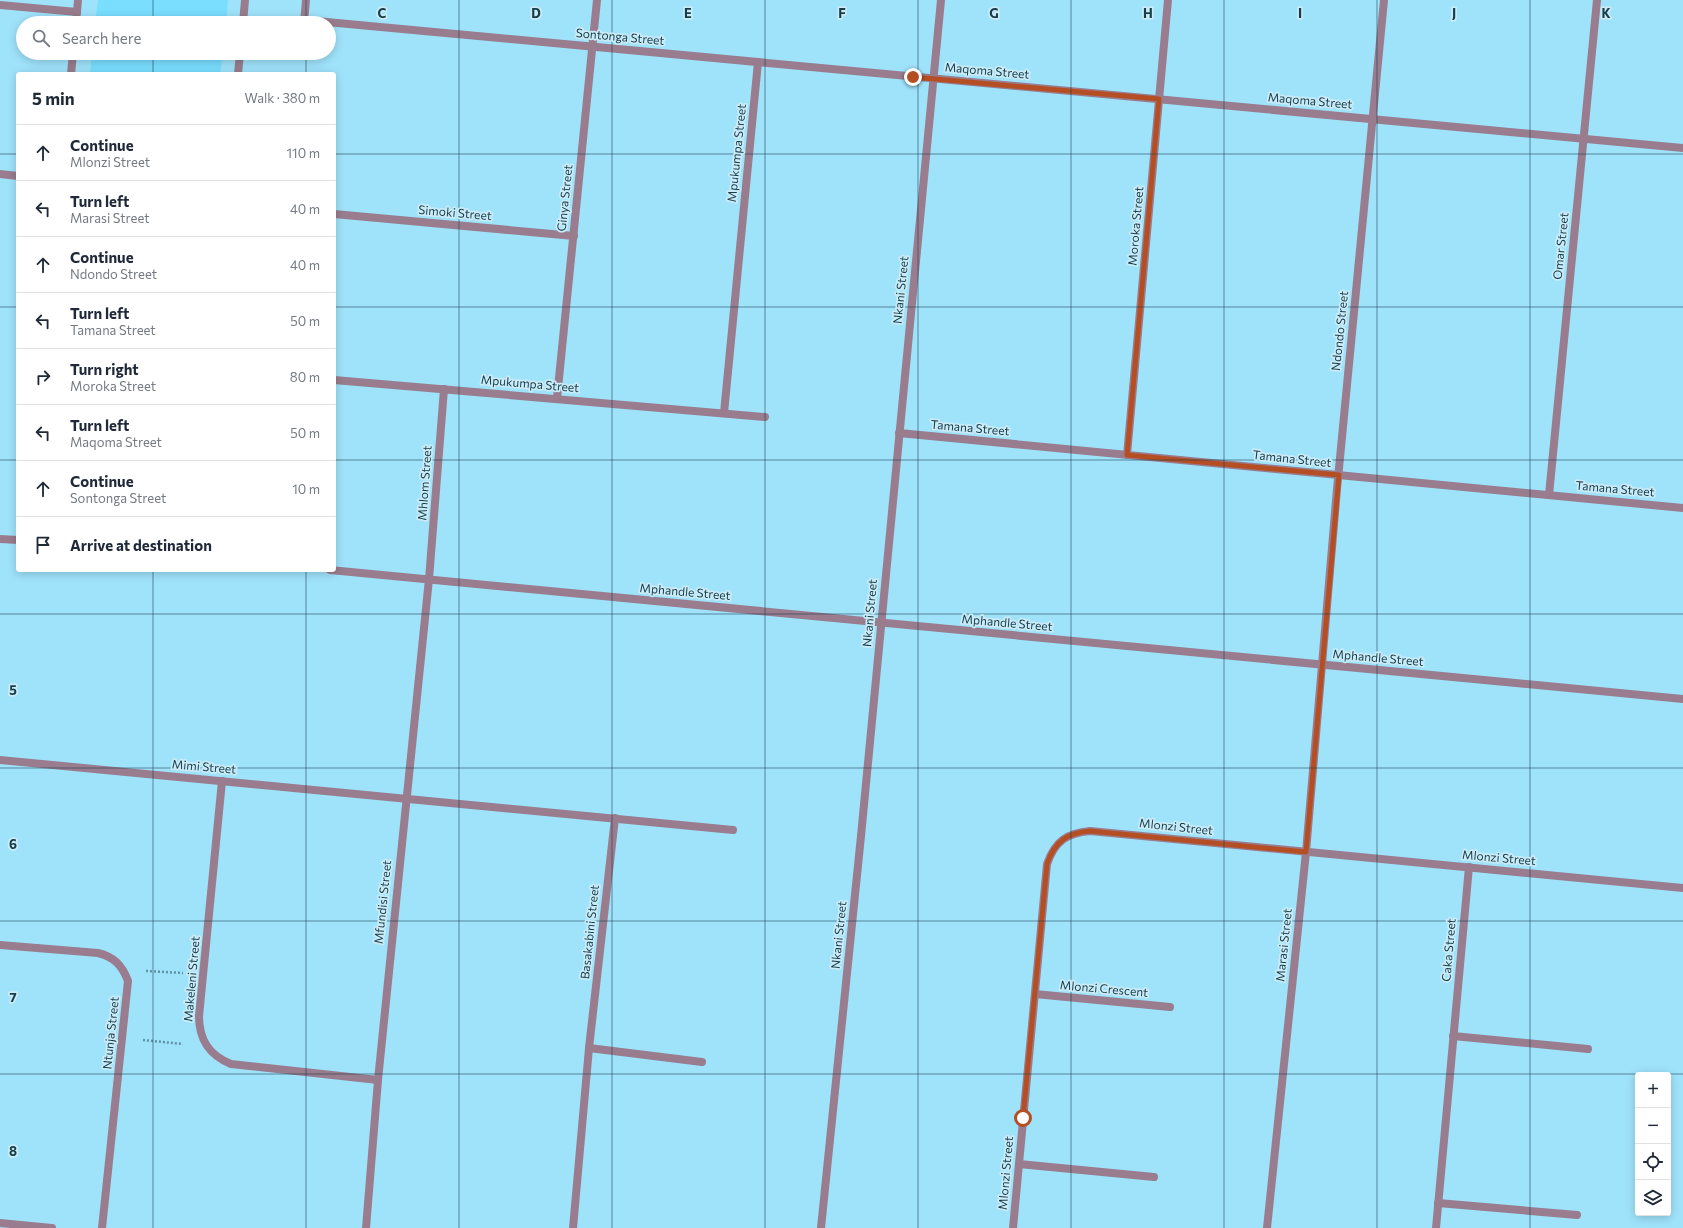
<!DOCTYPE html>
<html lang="en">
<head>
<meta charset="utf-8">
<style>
  body { margin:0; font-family:Commissioner,sans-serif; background:#f6f6f7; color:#1f2937 }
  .controls { position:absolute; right:12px; bottom:12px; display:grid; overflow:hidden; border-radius:4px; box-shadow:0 2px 10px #0003 }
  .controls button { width:36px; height:36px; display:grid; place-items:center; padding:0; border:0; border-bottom:1px solid #e0e1e3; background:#fff; color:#1f2937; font:20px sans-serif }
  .stop { position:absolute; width:12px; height:12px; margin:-9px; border:3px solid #b54f23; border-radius:50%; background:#fff }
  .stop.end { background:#b54f23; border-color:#fff; box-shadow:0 1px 4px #0008 }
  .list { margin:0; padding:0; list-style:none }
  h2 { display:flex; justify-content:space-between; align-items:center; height:52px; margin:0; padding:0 16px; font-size:17px }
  h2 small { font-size:13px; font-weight:400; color:#747a83 }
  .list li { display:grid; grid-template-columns:26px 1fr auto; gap:12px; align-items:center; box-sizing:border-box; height:56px; padding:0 16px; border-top:1px solid #e0e1e3 }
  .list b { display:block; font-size:15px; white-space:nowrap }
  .list p { margin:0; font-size:13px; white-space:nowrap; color:#747a83 }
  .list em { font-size:13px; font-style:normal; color:#747a83 }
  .icon { flex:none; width:22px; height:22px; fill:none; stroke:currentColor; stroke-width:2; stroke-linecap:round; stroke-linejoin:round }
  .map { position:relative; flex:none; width:1683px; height:1228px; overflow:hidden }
  .search { position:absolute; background:#fff; box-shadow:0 2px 10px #0003; left:16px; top:16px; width:320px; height:44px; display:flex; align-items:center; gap:10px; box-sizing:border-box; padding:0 14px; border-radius:22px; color:#747a83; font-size:15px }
  .panel { position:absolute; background:#fff; box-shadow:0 2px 10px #0003; left:16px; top:72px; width:320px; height:500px; border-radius:4px }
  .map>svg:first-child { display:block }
</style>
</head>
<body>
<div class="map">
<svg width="1683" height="1228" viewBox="0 0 1683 1228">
  <rect width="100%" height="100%" fill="#9fe3fb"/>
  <g fill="#79deff">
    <path d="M98,0H228L226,23H95Z"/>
    <path d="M92,53H223L220,74H90Z"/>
  </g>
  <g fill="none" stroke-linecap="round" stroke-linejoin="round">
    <g stroke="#5e93a5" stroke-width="2.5" stroke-dasharray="2 2" stroke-linecap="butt">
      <path d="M146,971L183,973"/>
      <path d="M143,1040L183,1044"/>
    </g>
    <g stroke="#997d8e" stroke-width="8">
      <path d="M0,5L77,12"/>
      <path d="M305,20L1683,148"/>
      <path d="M76,23L78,0"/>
      <path d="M243,23L245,0"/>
      <path d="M304,23L306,0"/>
      <path d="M71,74L73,53"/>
      <path d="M238,74L240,53"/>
      <path d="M0,174L18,176"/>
      <path d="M334,214L574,236"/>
      <path d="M334,380L765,417"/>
      <path d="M557,398L597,0"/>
      <path d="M724,413L758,62"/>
      <path d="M899,433L1683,508"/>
      <path d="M1127,455L1168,0"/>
      <path d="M1549,495L1597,0"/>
      <path d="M0,539L18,540"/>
      <path d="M330,570L1683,699"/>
      <path d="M0,760L733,830"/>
      <path d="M222,781L199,1016C199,1040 209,1055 231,1064L378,1080"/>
      <path d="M0,945L98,953C114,957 122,965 128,981L102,1228"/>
      <path d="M1035,994L1170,1007"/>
      <path d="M1453,1036L1588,1049"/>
      <path d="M589,1048L702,1062"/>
      <path d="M1019,1164L1154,1177"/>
      <path d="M1438,1203L1577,1215"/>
      <path d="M0,1223L52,1228"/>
      <path d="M366,1228L378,1080L429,579L444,389"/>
      <path d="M573,1228L589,1048L615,818"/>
      <path d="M821,1228L861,836L941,0"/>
      <path d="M1013,1228L1047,864C1055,841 1067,833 1090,831L1683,888"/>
      <path d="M1267,1228L1306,852L1337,489L1384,0"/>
      <path d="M1436,1228L1469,867"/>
    </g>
  </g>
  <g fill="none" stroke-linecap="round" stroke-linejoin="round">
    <path stroke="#b54f23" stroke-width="5" d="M913,77L1159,99L1127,455L1339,475L1306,852L1090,831C1067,833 1055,841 1047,864L1023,1118"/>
  </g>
  <path fill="none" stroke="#173d49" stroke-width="1" stroke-opacity="0.55" d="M153,0V23M306,0V23M459,0V1228M612,0V1228M765,0V1228M918,0V1228M1071,0V1228M1224,0V1228M1377,0V1228M1530,0V1228M153,53V74M306,53V74M0,154H18M334,154H1683M0,307H18M334,307H1683M0,460H18M334,460H1683M153,570V1228M306,570V1228M0,614H1683M0,768H1683M0,921H1683M0,1074H1683"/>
  <g text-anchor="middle" stroke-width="3.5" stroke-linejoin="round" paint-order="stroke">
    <g font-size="12" fill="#173d49" stroke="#caebf7">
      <text transform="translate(620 37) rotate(5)" y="4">Sontonga Street</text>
      <text transform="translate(987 71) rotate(5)" y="4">Maqoma Street</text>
      <text transform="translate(1310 101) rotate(5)" y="4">Maqoma Street</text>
      <text transform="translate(737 153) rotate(-84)" y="4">Mpukumpa Street</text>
      <text transform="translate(565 198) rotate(-84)" y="4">Ginya Street</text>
      <text transform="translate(455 213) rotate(5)" y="4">Simoki Street</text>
      <text transform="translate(1136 226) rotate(-85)" y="4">Moroka Street</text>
      <text transform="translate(1561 246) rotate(-84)" y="4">Omar Street</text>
      <text transform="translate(901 290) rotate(-84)" y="4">Nkani Street</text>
      <text transform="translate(1340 331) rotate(-84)" y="4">Ndondo Street</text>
      <text transform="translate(530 384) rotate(5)" y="4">Mpukumpa Street</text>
      <text transform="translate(970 428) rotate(5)" y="4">Tamana Street</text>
      <text transform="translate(1292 459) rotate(6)" y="4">Tamana Street</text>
      <text transform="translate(425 483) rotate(-86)" y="4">Mhlom Street</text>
      <text transform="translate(1615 489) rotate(5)" y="4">Tamana Street</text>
      <text transform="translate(685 592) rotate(5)" y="4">Mphandle Street</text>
      <text transform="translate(870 613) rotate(-85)" y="4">Nkani Street</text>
      <text transform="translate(1007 623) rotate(5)" y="4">Mphandle Street</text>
      <text transform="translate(1378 658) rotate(5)" y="4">Mphandle Street</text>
      <text transform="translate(204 767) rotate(5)" y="4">Mimi Street</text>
      <text transform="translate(1176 827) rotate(6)" y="4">Mlonzi Street</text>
      <text transform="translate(1499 858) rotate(5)" y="4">Mlonzi Street</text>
      <text transform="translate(383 902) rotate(-84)" y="4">Mfundisi Street</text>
      <text transform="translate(590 932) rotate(-84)" y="4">Basakabini Street</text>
      <text transform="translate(839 935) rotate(-84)" y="4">Nkani Street</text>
      <text transform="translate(1284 945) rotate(-84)" y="4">Marasi Street</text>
      <text transform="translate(1449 950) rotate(-85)" y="4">Caka Street</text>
      <text transform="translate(192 979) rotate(-85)" y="4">Makeleni Street</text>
      <text transform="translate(1104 989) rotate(5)" y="4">Mlonzi Crescent</text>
      <text transform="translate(111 1033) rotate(-84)" y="4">Ntunja Street</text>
      <text transform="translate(1006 1173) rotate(-85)" y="4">Mlonzi Street</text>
    </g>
  </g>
  <g font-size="13" text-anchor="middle" font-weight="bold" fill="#173d49" stroke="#caebf7" stroke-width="3.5" stroke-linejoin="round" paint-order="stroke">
    <text x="382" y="18">C</text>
    <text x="536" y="18">D</text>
    <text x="688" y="18">E</text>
    <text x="842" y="18">F</text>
    <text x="994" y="18">G</text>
    <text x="1148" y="18">H</text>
    <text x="1300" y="18">I</text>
    <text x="1454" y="18">J</text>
    <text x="1606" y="18">K</text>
    <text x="13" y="695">5</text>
    <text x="13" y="849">6</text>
    <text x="13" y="1002">7</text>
    <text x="13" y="1156">8</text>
  </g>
</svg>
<div class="controls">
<button>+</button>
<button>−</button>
<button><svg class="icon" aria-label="locate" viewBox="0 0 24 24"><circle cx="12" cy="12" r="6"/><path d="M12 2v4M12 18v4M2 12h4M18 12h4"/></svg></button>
<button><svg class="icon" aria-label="layers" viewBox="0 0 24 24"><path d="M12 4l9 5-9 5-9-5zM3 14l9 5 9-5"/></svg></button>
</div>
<div class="stop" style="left:1023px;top:1118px"></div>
<div class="stop end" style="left:913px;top:77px"></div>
<div class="search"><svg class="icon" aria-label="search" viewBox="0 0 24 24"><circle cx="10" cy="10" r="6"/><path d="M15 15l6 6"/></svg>Search here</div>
<section class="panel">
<h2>5 min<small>Walk · 380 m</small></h2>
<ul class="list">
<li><svg class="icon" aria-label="ahead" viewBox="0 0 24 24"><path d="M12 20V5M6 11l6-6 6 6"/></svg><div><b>Continue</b><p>Mlonzi Street</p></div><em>110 m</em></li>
<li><svg class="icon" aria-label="left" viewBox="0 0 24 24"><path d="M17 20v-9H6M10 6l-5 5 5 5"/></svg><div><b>Turn left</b><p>Marasi Street</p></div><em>40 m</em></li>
<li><svg class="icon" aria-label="ahead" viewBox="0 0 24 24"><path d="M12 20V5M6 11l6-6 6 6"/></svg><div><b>Continue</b><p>Ndondo Street</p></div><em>40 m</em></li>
<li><svg class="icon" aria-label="left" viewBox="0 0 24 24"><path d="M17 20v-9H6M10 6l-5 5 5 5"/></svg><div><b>Turn left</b><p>Tamana Street</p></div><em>50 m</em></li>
<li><svg class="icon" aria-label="right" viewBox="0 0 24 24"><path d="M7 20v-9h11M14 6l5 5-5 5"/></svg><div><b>Turn right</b><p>Moroka Street</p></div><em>80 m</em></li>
<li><svg class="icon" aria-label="left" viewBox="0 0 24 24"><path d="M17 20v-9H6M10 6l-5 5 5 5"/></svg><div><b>Turn left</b><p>Maqoma Street</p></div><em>50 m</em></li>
<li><svg class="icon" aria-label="ahead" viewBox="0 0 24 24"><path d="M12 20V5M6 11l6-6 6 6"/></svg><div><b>Continue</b><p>Sontonga Street</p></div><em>10 m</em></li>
<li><svg class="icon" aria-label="arrive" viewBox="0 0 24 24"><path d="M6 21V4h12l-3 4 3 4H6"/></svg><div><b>Arrive at destination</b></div></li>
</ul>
</section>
</div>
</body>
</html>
